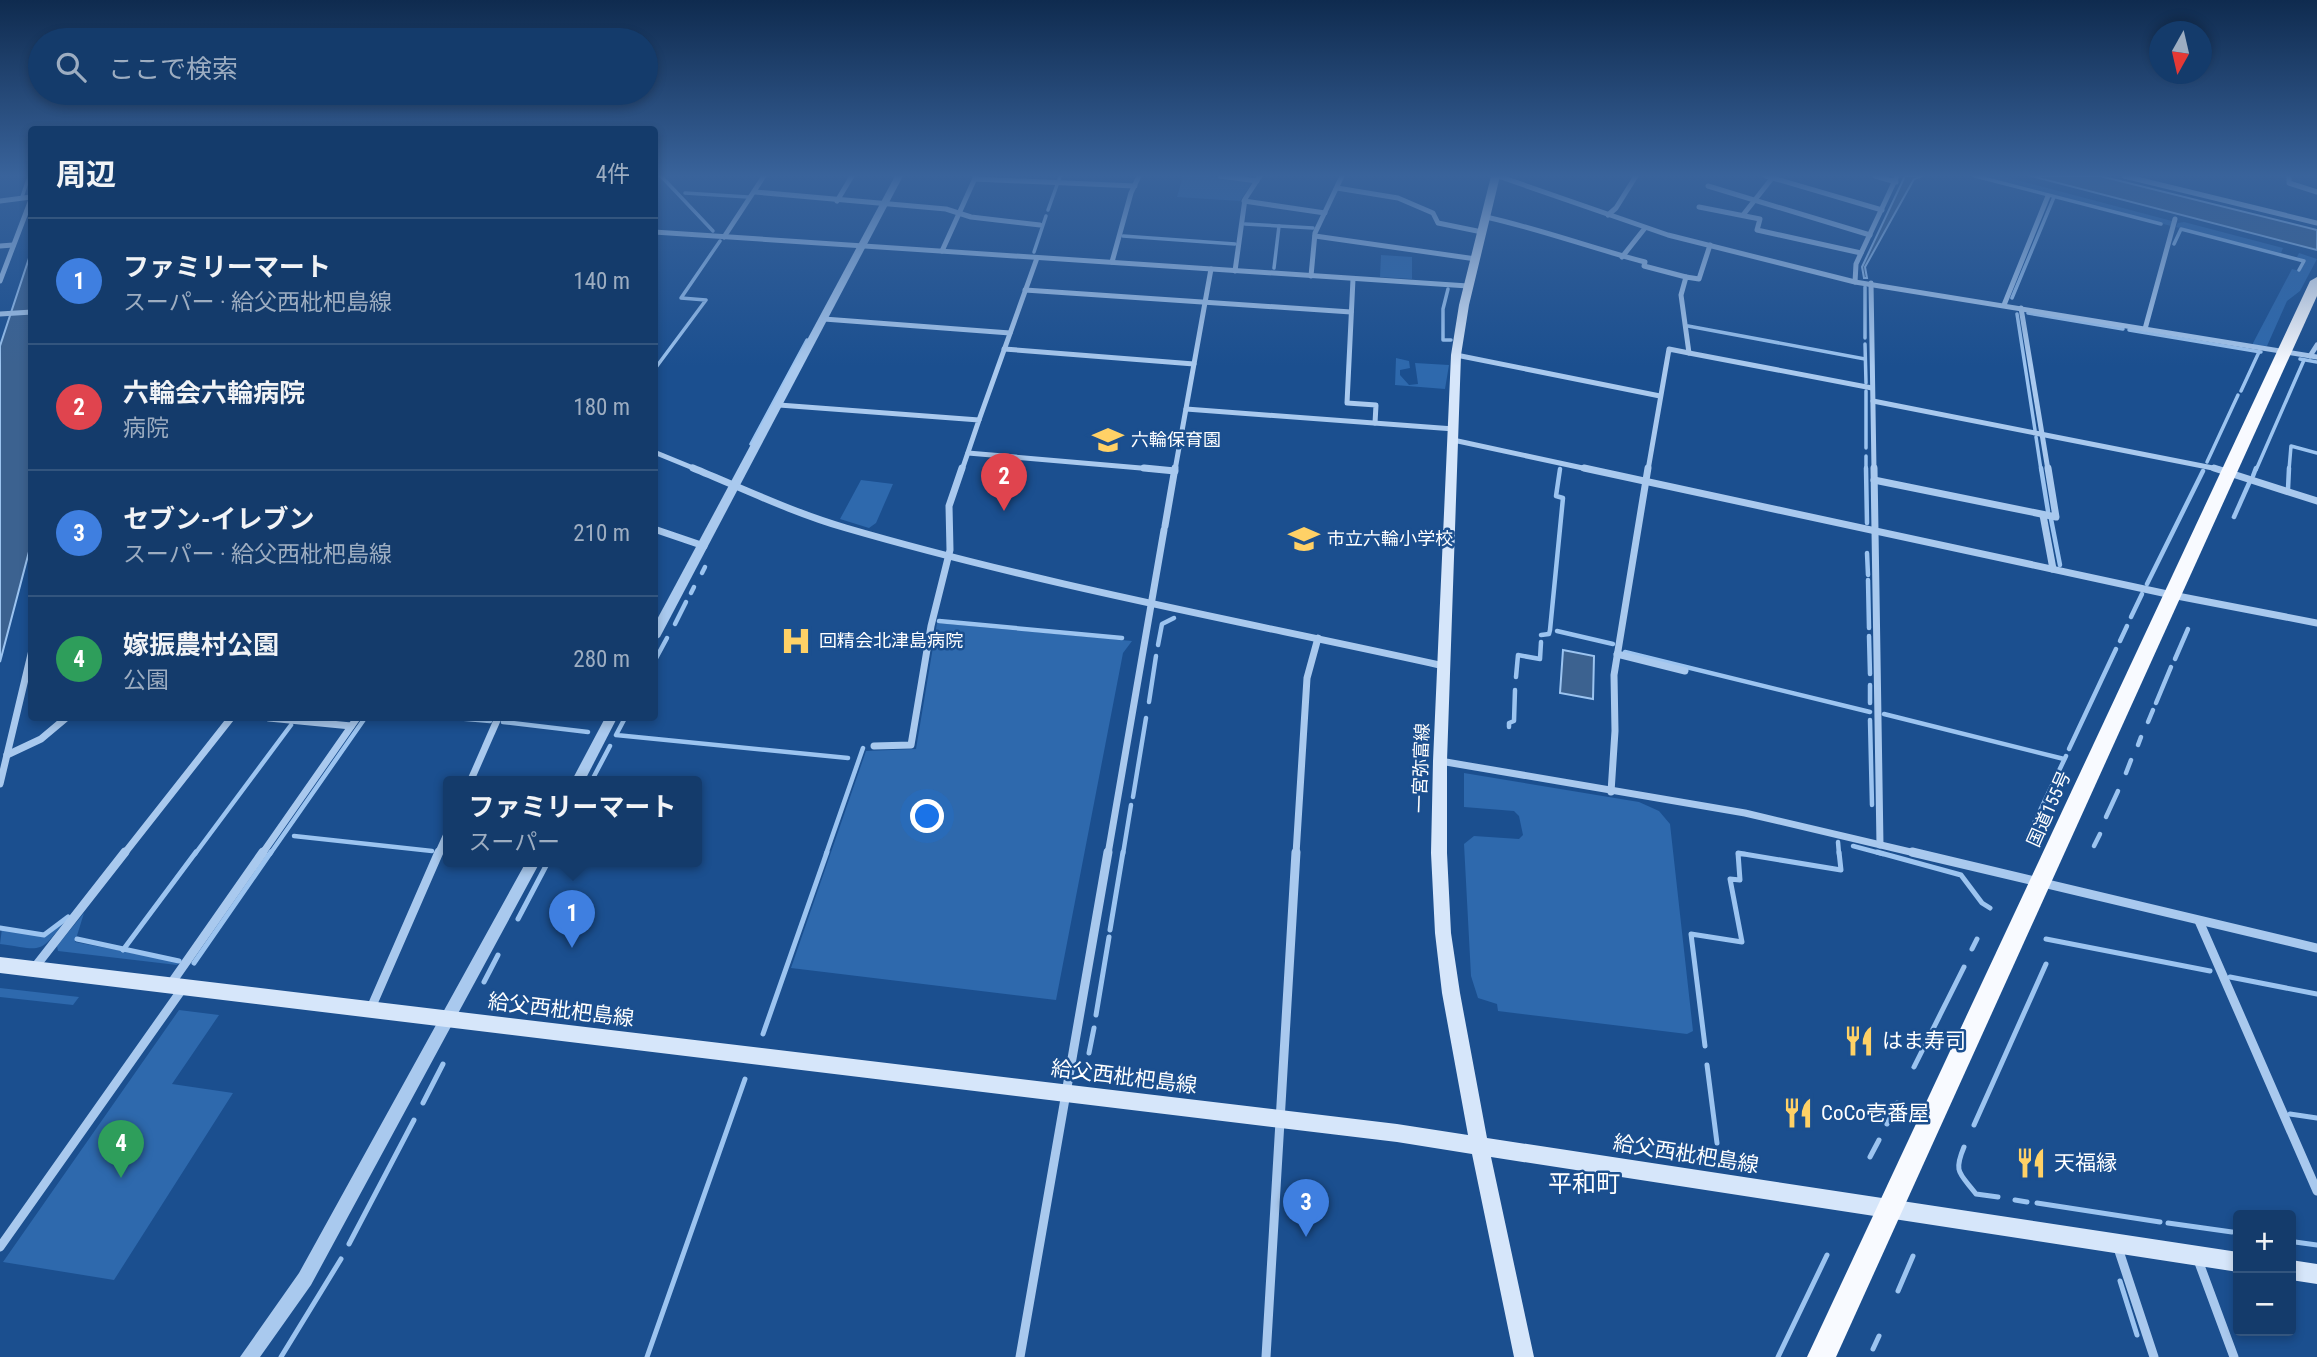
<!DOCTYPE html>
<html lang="ja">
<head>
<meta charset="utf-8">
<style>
  body { margin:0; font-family:"Roboto Condensed","Noto Sans JP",sans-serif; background:#1d4271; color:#f1f3f6 }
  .controls { position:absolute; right:21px; bottom:21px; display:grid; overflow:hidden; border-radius:7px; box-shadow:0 4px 10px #0003 }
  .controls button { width:63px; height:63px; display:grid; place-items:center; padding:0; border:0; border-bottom:2px solid #33557e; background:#143b6b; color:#f1f3f6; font:35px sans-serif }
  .compass { position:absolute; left:2149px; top:21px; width:63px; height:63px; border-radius:50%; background:#143b6b; box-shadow:0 4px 10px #0003; rotate:188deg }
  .you { position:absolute; left:928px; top:817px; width:24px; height:24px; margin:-18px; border:5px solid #fff; border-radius:50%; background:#1a73e8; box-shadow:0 0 0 10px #1a73e833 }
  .badge { display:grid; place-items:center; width:46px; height:46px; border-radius:50%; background:#8c9099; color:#fff; font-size:23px; font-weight:700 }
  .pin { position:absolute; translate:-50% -58px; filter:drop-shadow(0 2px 4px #0008) }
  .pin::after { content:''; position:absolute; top:37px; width:24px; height:21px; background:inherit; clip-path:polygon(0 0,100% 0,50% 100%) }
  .popup { position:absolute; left:443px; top:776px; width:259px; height:91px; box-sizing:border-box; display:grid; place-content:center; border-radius:7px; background:#143b6b; filter:drop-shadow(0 2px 5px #0005); font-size:23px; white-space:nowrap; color:#9dadc1 }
  .popup b { font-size:26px; color:#f1f3f6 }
  .popup::after { content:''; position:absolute; left:50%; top:100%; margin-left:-14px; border:14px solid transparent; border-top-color:#143b6b }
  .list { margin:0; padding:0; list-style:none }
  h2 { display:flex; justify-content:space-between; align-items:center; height:91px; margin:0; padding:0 28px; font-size:30px }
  h2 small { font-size:23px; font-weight:400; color:#9dadc1 }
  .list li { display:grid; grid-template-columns:46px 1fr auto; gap:21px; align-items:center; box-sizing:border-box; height:126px; padding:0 28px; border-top:2px solid #33557e }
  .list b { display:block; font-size:26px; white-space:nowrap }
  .list p { margin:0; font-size:23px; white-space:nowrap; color:#9dadc1 }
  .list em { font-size:23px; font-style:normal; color:#9dadc1 }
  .icon { flex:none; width:38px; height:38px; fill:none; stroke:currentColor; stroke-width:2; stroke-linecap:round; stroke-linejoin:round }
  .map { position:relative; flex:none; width:2317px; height:1357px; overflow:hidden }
  .search { position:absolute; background:#143b6b; box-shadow:0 4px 10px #0003; left:28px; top:28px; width:630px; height:77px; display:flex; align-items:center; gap:18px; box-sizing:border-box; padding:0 24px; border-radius:38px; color:#9dadc1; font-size:26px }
  .panel { position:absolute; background:#143b6b; box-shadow:0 4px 10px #0003; left:28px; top:126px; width:630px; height:595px; border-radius:7px }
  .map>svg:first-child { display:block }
</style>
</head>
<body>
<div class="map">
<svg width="2317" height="1357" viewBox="0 0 2317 1357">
  <rect width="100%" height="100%" fill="#1b4f8f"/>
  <g fill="#2e69ad">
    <path d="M1183,176H1208L1252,183L1240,201L1177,197Z"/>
    <path d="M1978,176H2002L2172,221L2171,226Z"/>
    <path d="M2184,222L2283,248L2281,253L2176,227L2178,223Z"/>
    <path d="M2299,253L2317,259L2300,291L2287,301L2267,346L2252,345L2292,269L2300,271L2306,261L2297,257Z"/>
    <path d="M1381,255L1412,257V279L1380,277Z"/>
    <path d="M1396,358L1409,361L1410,368L1400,370V375L1409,385L1418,384L1415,363L1449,365L1445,389L1395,385Z"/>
    <path d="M861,480L893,484L876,523L869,528L840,519Z"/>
    <path d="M937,623L1132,641L1123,653L1056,1000L791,968L866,751L916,749Z"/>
    <path d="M1464,773L1639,802L1659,811L1670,824L1693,1031L1687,1034L1498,1011L1497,1004L1478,998L1471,976L1464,844L1474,836L1519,839L1523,835L1519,816L1514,811L1464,807Z"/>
    <path d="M84,913L75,942L179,962L177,965L58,951L57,946Z"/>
    <path d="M66,920C38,955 44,950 0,944L2,928L43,937Z"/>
    <path d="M0,988L79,997L73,1005L0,997Z"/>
    <path d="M179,1010L219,1015L172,1084L233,1093L114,1280L3,1262Z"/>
  </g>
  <g fill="#3c6290" stroke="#9cc4f0" stroke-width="2">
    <path d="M1905,176H1923L1914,179L1865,267L1867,278H1864L1862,267Z"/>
    <path d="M2031,176H2100L2317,230V250Z"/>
    <path d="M31,252V544L0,662V346Z"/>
    <path d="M1563,650L1594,656L1593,699L1560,693Z"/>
  </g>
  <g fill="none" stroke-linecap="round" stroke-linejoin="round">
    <g stroke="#9cc4f0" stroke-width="3.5">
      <path d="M661,176L713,231"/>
      <path d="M1975,176L2161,224"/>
      <path d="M1059,180L1060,176"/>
      <path d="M685,193L748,197"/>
      <path d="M22,197L29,176"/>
      <path d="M1048,210L1057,185"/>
      <path d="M1245,224L1313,228"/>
      <path d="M1123,236L1235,244"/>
      <path d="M2174,244L2181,229L2304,261L2299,270"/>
      <path d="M1034,252L1046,216"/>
      <path d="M1274,268L1279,226"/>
      <path d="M1865,287V338"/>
      <path d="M1448,289L1443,309V340H1451"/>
      <path d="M2012,298L2054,197"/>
      <path d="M2028,313L2123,329"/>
      <path d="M2017,314L2035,430"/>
      <path d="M1688,326L1865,359"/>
      <path d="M2129,330L2261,352"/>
      <path d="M1865,344L1866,383"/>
      <path d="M2300,359L2317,362"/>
      <path d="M654,370L706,300L681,298L720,241"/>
      <path d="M1866,391V448"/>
      <path d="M2241,391L2259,352"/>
      <path d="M654,413V418"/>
      <path d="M2036,437L2041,470"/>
      <path d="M751,444L807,340"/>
      <path d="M1866,456V470"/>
      <path d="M2207,462L2238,395"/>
      <path d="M2256,470L2304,360"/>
      <path d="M2289,470L2291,446L2317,453"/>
    </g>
    <g stroke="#9cc4f0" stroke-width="4.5">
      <path d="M1866,468L1867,523"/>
      <path d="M2041,468L2048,511"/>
      <path d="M2253,476L2256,468"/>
      <path d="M2288,489L2289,468"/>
      <path d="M2234,517L2250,481"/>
      <path d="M2051,519L2060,565"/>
      <path d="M1867,553L1868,575"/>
      <path d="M702,573L705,567"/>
      <path d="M1868,580L1869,628"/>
      <path d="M2147,584L2203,471"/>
      <path d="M691,593L694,587"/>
      <path d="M2131,617L2142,594"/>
      <path d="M939,621L1122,638"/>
      <path d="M675,624L686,602"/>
      <path d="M1557,631L1613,644"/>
      <path d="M1541,635L1549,634L1550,630L1563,498L1556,496L1560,469"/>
      <path d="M1869,636L1870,674"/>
      <path d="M2120,641L2127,626"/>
      <path d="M1158,645L1162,624L1174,618"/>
      <path d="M1625,652L1870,712"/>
      <path d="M2175,659L2188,629"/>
      <path d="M654,662L667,638"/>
      <path d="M1516,677L1518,655L1540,659L1541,642"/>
      <path d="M1870,685V703"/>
      <path d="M1149,702L1156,656"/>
      <path d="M2156,703L2171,667"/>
      <path d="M1884,714L2064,759"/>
      <path d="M455,718L490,721"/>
      <path d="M625,718L616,735L848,758"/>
      <path d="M1870,720L1872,805"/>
      <path d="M503,722L588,732"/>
      <path d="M2148,722L2153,710"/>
      <path d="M1509,727V723L1514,721L1515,690"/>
      <path d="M2138,745L2141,737"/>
      <path d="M2069,749L2116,649"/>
      <path d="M2126,773L2131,760"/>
      <path d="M591,782L610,746"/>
      <path d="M1133,797L1146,718"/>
      <path d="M2106,817L2118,791"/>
      <path d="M294,836L432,851"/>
      <path d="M2028,836L2066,756"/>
      <path d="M1838,842L1839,854"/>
      <path d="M1853,846L1883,854"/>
      <path d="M2094,846L2100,834"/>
      <path d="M445,853H448"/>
      <path d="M195,854L291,725"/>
      <path d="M270,854L365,718"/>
      <path d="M826,854L863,748"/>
      <path d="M1123,854L1131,805"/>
      <path d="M1738,854H1745"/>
    </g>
    <g stroke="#9cc4f0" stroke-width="5">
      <path d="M1877,852L1961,875L1982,903L1990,908"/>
      <path d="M445,853H448"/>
      <path d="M518,919L548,862"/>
      <path d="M0,928L44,935L68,917"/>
      <path d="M1110,930L1123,852"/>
      <path d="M77,939L179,961"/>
      <path d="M2046,939L2210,971"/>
      <path d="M1972,949L1977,939"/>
      <path d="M123,950L196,852"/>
      <path d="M194,963L271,852"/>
      <path d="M2230,977L2317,994"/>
      <path d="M484,982L498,955"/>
      <path d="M1096,1015L1109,937"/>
      <path d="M763,1034L827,852"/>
      <path d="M1705,1046L1691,934L1742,942L1730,879L1740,880L1738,853L1841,870L1839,852"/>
      <path d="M1089,1053L1094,1028"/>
      <path d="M1707,1065L1717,1143"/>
      <path d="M1914,1067L1964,967"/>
      <path d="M423,1103L443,1064"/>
      <path d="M2290,1114L2317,1118"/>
      <path d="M1887,1124L1897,1103"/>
      <path d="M1974,1125L2046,964"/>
      <path d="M1964,1147C1953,1173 1960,1173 1976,1194L1998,1197"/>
      <path d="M1870,1157L1879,1140"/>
      <path d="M2015,1200L2027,1202"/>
      <path d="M2037,1203L2160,1222"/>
      <path d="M2168,1223L2232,1232"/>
      <path d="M2295,1242L2317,1245"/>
      <path d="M349,1244L414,1120"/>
      <path d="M2120,1281L2137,1335"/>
      <path d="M1898,1291L1913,1256"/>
      <path d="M1873,1349L1879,1336"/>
      <path d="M281,1357L341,1259"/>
      <path d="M647,1357L745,1079"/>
      <path d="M1778,1357L1827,1255"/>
    </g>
    <g stroke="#a9c9ee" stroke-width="5">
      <path d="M1220,176L1257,181"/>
      <path d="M1498,176L1668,235L1855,282L2317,357"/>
      <path d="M1766,176L1882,210"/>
      <path d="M1875,176L1896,182"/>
      <path d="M2124,176L2317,223"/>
      <path d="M2289,176V183L2317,192"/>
      <path d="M975,179L1135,186"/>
      <path d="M1708,186L1870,235"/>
      <path d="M1337,188L1398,198L1433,213L1438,223L1482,232"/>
      <path d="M755,192L946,209L971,217L1040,225"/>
      <path d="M0,201L31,197"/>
      <path d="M837,201L852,176"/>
      <path d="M1244,201L1325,213"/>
      <path d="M1699,207L1760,219L1757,230L1861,253"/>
      <path d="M1608,215L1616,208L1636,176"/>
      <path d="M1743,215L1773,177"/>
      <path d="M1486,217C1540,229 1591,248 1645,262L1644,266L1686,277"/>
      <path d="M654,232L1468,286"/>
      <path d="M1315,236L1476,259"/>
      <path d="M724,237L764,176"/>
      <path d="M0,246L13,245"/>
      <path d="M942,251L976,176"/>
      <path d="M1622,257L1645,228"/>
      <path d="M1112,262L1131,193L1139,176"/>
      <path d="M1235,271L1245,199L1260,176"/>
      <path d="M1311,276L1315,233L1342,176"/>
      <path d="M1353,279L1347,403L1376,405L1375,423"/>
      <path d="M0,281L32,197"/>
      <path d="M1855,282L1856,264L1897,176"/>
      <path d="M1871,283L1874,470"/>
      <path d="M1025,290L1351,312"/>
      <path d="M2004,305L2048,196"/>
      <path d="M2021,308L2048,470"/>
      <path d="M0,314L32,312"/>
      <path d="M824,319L1010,333"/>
      <path d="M2145,329L2175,219"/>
      <path d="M1004,349L1194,364"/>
      <path d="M1689,353L1872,388"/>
      <path d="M1456,355L1660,396"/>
      <path d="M2310,356L2317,345"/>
      <path d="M1873,401L2223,470"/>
      <path d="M779,405L979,420L962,470"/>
      <path d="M1186,409L1454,429"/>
      <path d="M979,420L1037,258"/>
      <path d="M1453,440L1592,470"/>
      <path d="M654,452L698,470"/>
      <path d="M968,453L1164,470"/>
      <path d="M1175,470L1211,269"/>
      <path d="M1648,470L1669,349L1689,353L1681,295L1686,277L1699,279L1710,245"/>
    </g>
    <g stroke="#a9c9ee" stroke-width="7">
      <path d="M693,468C744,489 794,513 846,528C1042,585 1245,622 1444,666"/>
      <path d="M1144,468L1175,471"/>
      <path d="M1584,468L2172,595L2317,623"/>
      <path d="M1874,468L1880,845"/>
      <path d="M2214,468L2317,501"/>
      <path d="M1874,480L2056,517L2048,468"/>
      <path d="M2043,515L2053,569"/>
      <path d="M1165,526L1175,468"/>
      <path d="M654,529L704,546"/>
      <path d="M1617,654L1685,671"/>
      <path d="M269,718L351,726"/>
      <path d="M874,746L911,745L931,626L950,550L949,506L962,468"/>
      <path d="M7,755L41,739L66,718"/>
      <path d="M1440,761L1745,813L1919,854"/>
      <path d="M470,782L498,718"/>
      <path d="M0,784L32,650"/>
      <path d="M1611,792L1615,731L1614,675L1648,468"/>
      <path d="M124,854L231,718"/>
      <path d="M262,854L357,718"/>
      <path d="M438,854L448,832"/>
      <path d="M1108,854L1164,530"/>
      <path d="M1296,854L1307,678L1318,638"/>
    </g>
    <g stroke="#a9c9ee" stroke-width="9">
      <path d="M1912,852L2317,948"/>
      <path d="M2199,921L2317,1191"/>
      <path d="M35,967L125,852"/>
      <path d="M170,985L263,852"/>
      <path d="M371,1008L439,852"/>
      <path d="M0,1247L183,988"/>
      <path d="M2118,1248L2154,1357"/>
      <path d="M2198,1260L2234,1357"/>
      <path d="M1020,1357L1108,852"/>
      <path d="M1266,1357L1296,852"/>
    </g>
    <g fill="#a9c9ee" fill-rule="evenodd">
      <path d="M895,176H903L660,637L654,641V625Z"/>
      <path d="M605,718H617L584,782H571Z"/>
      <path d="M526,862H540L311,1285L260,1357H240L299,1273Z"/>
    </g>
    <g fill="#d6e6fa" fill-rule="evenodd">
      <path d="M1491,176H1500L1469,305L1461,355L1447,761V853L1451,933L1460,993L1487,1138L2238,1252V1272L1491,1157L1534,1357H1514L1472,1154L1397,1142L0,973V957L1397,1124L1468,1135L1442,993L1435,933L1431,853L1433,761L1451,355L1459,305Z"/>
      <path d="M2291,1260L2317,1264V1284L2291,1280Z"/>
    </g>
    <path fill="#f8faff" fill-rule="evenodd" d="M2317,277V296L1836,1357H1807L2310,281Z"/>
  </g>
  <linearGradient id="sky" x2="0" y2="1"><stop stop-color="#0f2b4f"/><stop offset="0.48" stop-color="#39639b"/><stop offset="1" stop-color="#39639b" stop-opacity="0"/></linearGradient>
  <rect width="2317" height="366" fill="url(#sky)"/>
  <defs>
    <g id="school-bare" transform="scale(2.415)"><path d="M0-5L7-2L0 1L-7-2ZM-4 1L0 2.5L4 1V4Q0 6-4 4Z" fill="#ffd166" stroke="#1b4f8f" stroke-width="2.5" paint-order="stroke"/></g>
    <g id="hospital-bare" transform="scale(2.415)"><path d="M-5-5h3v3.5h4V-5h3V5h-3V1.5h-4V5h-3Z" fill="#ffd166" stroke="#1b4f8f" stroke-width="2.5" paint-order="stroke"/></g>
    <g id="restaurant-bare" transform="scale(2.415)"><path d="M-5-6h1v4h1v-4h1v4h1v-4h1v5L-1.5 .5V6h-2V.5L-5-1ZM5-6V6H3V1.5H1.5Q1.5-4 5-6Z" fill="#ffd166" stroke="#1b4f8f" stroke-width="2.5" paint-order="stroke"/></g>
  </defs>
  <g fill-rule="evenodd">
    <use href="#school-bare" x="1108" y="440"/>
    <use href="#school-bare" x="1304" y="539"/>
    <use href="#hospital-bare" x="796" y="641"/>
    <use href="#restaurant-bare" x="1859" y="1041"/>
    <use href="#restaurant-bare" x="1798" y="1113"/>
    <use href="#restaurant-bare" x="2031" y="1163"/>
  </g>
  <g text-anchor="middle" stroke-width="5" stroke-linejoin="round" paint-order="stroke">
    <g font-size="18" fill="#fff" stroke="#1b4f8f" text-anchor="start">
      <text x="1131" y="446">六輪保育園</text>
      <text x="1327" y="545">市立六輪小学校</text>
      <text x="819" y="647">回精会北津島病院</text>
    </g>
    <g font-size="18" fill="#fff" stroke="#1b4f8f">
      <text transform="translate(1421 768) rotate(-88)" y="6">一宮弥富線</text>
      <text transform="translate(2049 809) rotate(-66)" y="6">国道155号</text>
    </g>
    <g font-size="21" fill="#fff" stroke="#1b4f8f">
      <text transform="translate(561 1010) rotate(7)" y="7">給父西枇杷島線</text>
      <text transform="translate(1124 1077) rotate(7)" y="7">給父西枇杷島線</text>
      <text transform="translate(1686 1154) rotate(9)" y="7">給父西枇杷島線</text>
    </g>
    <g font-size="21" fill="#fff" stroke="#1b4f8f" text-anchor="start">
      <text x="1882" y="1048">はま寿司</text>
      <text x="1821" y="1120">CoCo壱番屋</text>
      <text x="2054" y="1170">天福縁</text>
    </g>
    <g font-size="24" fill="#fff" stroke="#1b4f8f">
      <text x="1584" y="1192">平和町</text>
    </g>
  </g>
</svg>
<div class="controls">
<button>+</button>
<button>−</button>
</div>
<svg class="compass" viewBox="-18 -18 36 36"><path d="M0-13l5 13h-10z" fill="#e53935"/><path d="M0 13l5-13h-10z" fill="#9dadc1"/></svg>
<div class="you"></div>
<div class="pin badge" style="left:572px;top:948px;background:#3f7fe0">1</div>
<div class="popup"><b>ファミリーマート</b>スーパー</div>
<div class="pin badge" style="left:1004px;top:511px;background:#e0444e">2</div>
<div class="pin badge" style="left:1306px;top:1237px;background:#3f7fe0">3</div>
<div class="pin badge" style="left:121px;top:1178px;background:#2e9e5b">4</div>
<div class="search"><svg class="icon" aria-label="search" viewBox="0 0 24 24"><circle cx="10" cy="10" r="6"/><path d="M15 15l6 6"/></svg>ここで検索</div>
<section class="panel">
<h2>周辺<small>4件</small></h2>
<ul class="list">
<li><span class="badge" style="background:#3f7fe0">1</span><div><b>ファミリーマート</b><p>スーパー · 給父西枇杷島線</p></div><em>140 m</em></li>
<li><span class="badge" style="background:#e0444e">2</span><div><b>六輪会六輪病院</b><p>病院</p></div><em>180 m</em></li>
<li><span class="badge" style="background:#3f7fe0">3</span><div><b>セブン-イレブン</b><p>スーパー · 給父西枇杷島線</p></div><em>210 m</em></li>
<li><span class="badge" style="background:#2e9e5b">4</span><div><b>嫁振農村公園</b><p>公園</p></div><em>280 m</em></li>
</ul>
</section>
</div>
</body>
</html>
